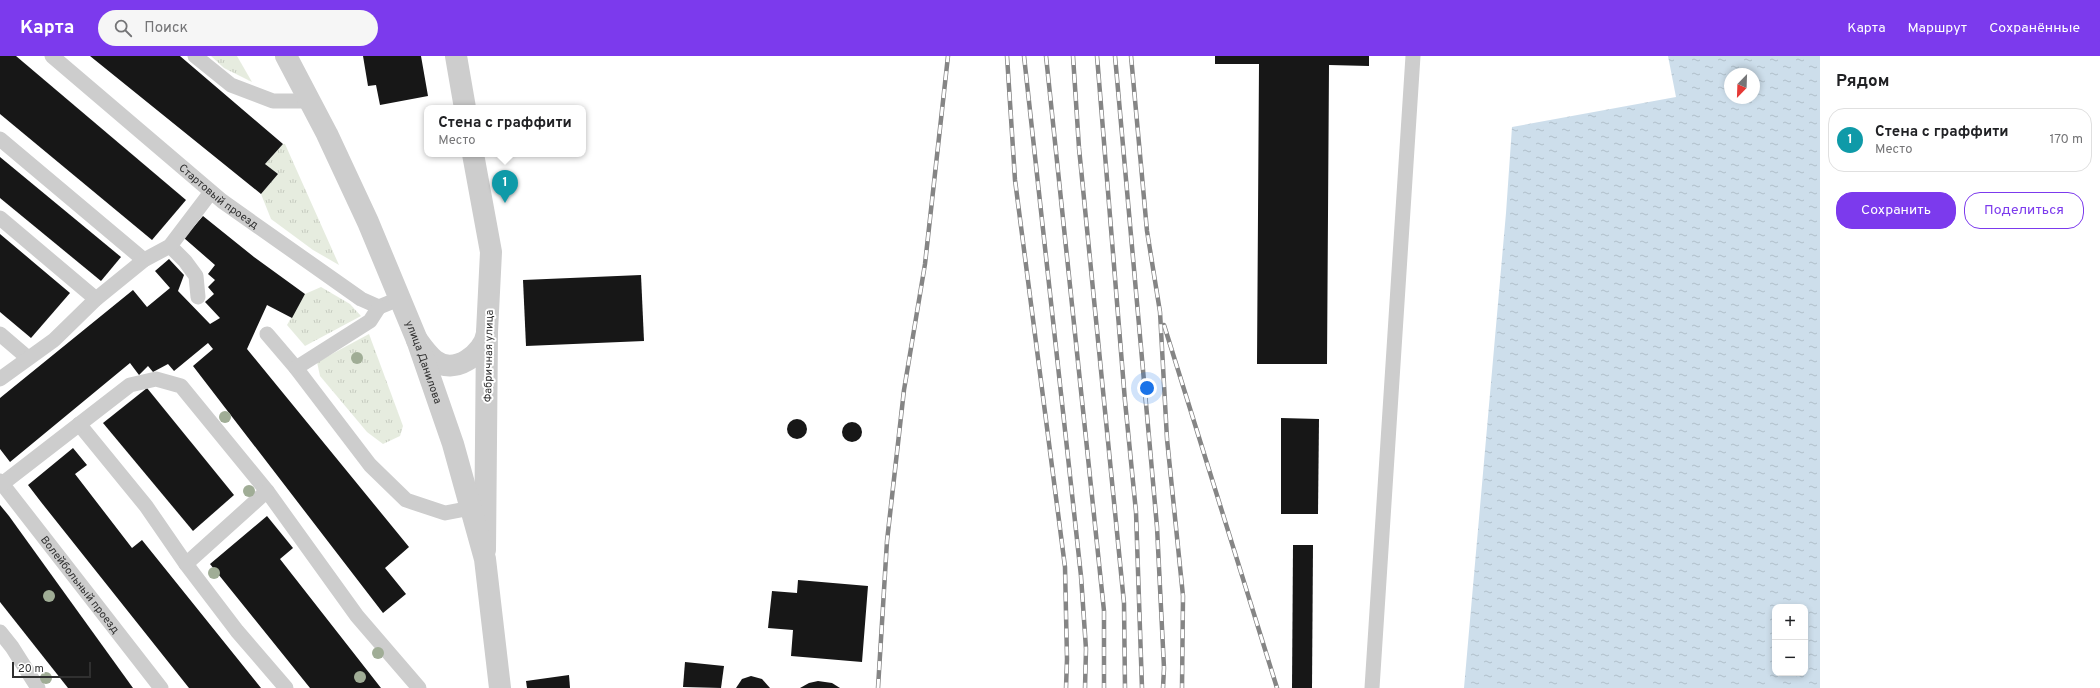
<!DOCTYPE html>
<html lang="ru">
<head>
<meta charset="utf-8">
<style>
  body { margin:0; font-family:Overpass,sans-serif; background:#f6f6f6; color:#202124 }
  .controls { position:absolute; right:12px; bottom:12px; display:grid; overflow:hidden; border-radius:8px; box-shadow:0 2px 6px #0003 }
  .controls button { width:36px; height:36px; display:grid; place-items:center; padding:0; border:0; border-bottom:1px solid #e0e0e0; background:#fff; color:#202124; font:20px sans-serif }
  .compass { position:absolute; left:1724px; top:12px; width:36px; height:36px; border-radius:50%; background:#fff; box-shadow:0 2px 6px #0003; rotate:203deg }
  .scale { position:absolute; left:12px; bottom:10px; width:79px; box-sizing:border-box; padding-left:4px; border:2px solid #303030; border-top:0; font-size:11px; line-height:14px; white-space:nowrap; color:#303030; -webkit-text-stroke:3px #fff; paint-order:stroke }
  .you { position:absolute; left:1147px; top:332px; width:14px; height:14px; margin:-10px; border:3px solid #fff; border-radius:50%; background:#1a73e8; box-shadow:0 0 0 6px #1a73e833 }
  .badge { display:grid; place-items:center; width:26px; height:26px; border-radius:50%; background:#7c3aed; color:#fff; font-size:13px; font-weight:700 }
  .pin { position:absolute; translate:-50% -33px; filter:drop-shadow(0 1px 2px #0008) }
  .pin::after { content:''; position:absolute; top:21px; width:14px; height:12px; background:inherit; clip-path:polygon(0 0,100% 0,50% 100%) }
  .popup { position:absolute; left:424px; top:49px; width:162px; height:52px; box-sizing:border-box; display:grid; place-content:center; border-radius:8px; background:#fff; filter:drop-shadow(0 1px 3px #0005); font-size:13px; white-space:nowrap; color:#757577 }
  .popup b { font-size:15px; color:#202124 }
  .popup::after { content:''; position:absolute; left:50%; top:100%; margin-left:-8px; border:8px solid transparent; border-top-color:#fff }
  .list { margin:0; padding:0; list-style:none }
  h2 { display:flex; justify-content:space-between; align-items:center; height:52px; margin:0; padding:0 16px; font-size:17px }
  h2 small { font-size:13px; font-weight:400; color:#757577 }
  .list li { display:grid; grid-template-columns:26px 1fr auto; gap:12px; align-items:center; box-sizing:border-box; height:64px; margin:0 8px 8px; padding:0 8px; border:1px solid #e0e0e0; border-radius:16px }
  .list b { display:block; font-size:15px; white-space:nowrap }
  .list p { margin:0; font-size:13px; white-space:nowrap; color:#757577 }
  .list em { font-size:13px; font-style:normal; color:#757577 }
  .actions { display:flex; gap:8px; padding:12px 16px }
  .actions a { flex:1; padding:9px 0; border:1px solid #7c3aed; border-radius:16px; text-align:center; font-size:14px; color:#7c3aed }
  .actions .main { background:#7c3aed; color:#fff }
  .icon { flex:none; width:22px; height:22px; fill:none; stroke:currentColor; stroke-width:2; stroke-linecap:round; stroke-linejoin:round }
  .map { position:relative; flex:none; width:1820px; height:632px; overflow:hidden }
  header { display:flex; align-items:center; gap:24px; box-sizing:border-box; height:56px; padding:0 20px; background:#7c3aed; color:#fff }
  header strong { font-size:19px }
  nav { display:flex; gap:22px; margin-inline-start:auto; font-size:14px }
  .search { width:280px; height:36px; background:#f6f6f6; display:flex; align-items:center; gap:10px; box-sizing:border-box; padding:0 14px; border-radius:22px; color:#757577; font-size:15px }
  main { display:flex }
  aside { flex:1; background:#fff }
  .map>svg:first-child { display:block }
</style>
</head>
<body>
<header>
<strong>Карта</strong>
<div class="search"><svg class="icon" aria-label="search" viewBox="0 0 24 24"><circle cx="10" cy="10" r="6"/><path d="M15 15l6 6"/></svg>Поиск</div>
<nav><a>Карта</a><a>Маршрут</a><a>Сохранённые</a></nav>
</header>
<main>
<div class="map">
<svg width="1820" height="632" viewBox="0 0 1820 632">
  <defs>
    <pattern id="grass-tufts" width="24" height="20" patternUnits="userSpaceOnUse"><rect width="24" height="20" fill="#e6ecdf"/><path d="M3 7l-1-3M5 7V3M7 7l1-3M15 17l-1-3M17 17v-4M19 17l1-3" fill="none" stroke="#c6cbc0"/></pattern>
    <pattern id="water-ripples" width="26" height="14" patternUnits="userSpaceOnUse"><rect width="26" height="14" fill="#cddeeb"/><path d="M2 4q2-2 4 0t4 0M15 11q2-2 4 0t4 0" fill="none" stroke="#b0bfca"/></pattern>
  </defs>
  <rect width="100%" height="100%" fill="#fff"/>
  <g fill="url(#grass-tufts)">
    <path d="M211,0H237L252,26L224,12Z"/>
    <path d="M283,88H285L339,209L313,194L271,163L261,138L278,118L265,108Z"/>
    <path d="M321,231L350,248L361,260L305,290L287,269L305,238Z"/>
    <path d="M369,278L403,370L400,380L383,388L367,376L320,320L317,306Z"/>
  </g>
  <path fill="url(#water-ripples)" fill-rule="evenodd" d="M1668,0H1820V632H1464L1506,157L1512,71L1676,41ZM1730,18H1754V42H1730ZM1775,551H1805V617H1775Z"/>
  <g fill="#171717">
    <path d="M0,0H16L186,144L152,184L0,58Z"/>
    <path d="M90,0H180L283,88L265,108L278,118L261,138Z"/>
    <path d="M363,0H421L428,40L380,49L376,29L368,30Z"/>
    <path d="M1215,0H1369V10L1329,9L1327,308H1257L1259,8H1215Z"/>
    <path d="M0,101L121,201L101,225L0,142Z"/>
    <path d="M203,160L254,201L305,238L292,262L267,249L247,293L409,491L385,512L406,538L383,557L193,310L213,293L208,287L174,315L168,308L153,316L148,310L139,319L130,307L10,406L0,393V342L133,234L147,251L170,232L155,215L169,203L184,219L178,235L210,268L220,262L205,246L214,238L208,231L215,224L208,218L215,209L184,182Z"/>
    <path d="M0,178L70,237L31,282L0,256Z"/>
    <path d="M641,219L644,285L526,290L523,224Z"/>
    <path d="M147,332L234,439L193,475L103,367Z"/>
    <path d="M1281,362L1319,363L1318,458H1281Z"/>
    <circle cx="797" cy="373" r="10"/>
    <circle cx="852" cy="376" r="10"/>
    <path d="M73,392L87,409L75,418L132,492L142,484L261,632H189L41,446L28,429Z"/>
    <path d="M0,449L9,460L133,632H68L0,546Z"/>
    <path d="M267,460L293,492L280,503L381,632H310L210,508Z"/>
    <path d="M1293,489H1313L1312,632H1292Z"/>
    <path d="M798,524L868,530L862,606L791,600L793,574L768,572L772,535L797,537Z"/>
    <path d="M685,606L724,610L721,632L683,631Z"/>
    <path d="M569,619L570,632H527L526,625Z"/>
    <path d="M751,620L762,623L770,632H736L742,623Z"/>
    <path d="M818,625L832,627L840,632H800L809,627Z"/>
  </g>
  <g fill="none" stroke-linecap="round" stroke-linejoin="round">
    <g stroke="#cdcdcd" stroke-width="15">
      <path id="s1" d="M52,0L222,145L361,243L379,251L401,242"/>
      <path d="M195,0L231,29L273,45H309"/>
      <path d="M0,83L144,204"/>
      <path d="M0,162L96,243"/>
      <path d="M170,190L185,205L196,220L198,241"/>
      <path d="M0,278L28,302"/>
      <path d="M267,278L296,312L370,409L406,444L445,457L471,452"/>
      <path d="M296,312L370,265L379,251"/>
      <path d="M0,323L54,284L96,243L144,204L170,190L211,136"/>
      <path d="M79,368L146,450L186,508L237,575L286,632"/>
      <path id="s2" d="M0,425L161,632"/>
      <path d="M2,428L130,329L156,323L181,330L267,435L357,560L419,632"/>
      <path d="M186,508L267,435"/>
      <path d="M0,576L12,591L38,632"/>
      <path d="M1372,632L1413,0"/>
    </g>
    <g stroke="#cdcdcd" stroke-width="22">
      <path d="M456,0L465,52"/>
      <path d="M473,98L491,196L487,276L485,494"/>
      <path d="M417,284C422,291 428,299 434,304C454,320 484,298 487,277"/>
    </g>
    <path stroke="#cdcdcd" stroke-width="22" id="s3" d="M286,0L327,78L368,166L417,284L453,388L485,503L500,632"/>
    <g stroke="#858585" stroke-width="4.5">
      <g id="rail">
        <path d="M1007,0L1015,124L1065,511L1067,603L1066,632"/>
        <path d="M1024,0L1081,520L1086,593L1085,632"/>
        <path d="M1046,0L1104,555V632"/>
        <path d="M1073,0L1079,92L1124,547L1125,632"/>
        <path d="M1097,0L1125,345L1136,456L1142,632"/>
        <path d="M1115,0L1157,471L1164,612L1163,632"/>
        <path d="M1131,0L1147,175L1160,256L1167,383L1183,540L1182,632"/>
        <path d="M1164,269L1277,632"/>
        <path d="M878,632L887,485L904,334L925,208L948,0"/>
      </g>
    </g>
    <use href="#rail" stroke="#fff" stroke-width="3" stroke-dasharray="9" stroke-linecap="butt"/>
  </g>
  <g fill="#a0ad96">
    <circle cx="357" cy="302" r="6"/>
    <circle cx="225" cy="361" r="6"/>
    <circle cx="249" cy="435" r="6"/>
    <circle cx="214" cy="517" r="6"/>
    <circle cx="49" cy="540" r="6"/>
    <circle cx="378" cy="597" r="6"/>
    <circle cx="360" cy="621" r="6"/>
    <circle cx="46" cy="622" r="6"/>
  </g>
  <g text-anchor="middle" stroke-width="4" stroke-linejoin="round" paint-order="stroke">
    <g font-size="11" fill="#303030" stroke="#fff">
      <text dy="4" stroke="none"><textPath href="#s1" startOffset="218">Стартовый проезд</textPath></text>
      <text transform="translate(488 300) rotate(-89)" y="4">Фабричная улица</text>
      <text dy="4" stroke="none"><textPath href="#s3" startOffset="336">улица Данилова</textPath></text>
      <text dy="4" stroke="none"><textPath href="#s2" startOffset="131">Волейбольный проезд</textPath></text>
    </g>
  </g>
</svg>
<div class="controls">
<button>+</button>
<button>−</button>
</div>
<svg class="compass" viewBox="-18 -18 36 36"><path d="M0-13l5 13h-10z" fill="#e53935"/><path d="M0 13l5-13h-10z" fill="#757577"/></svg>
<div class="scale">20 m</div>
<div class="you"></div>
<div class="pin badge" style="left:505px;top:147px;background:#0f9aa8">1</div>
<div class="popup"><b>Стена с граффити</b>Место</div>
</div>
<aside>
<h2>Рядом<small></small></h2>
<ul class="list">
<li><span class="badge" style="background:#0f9aa8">1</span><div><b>Стена с граффити</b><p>Место</p></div><em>170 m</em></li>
</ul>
<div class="actions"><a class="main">Сохранить</a><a>Поделиться</a></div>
</aside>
</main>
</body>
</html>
